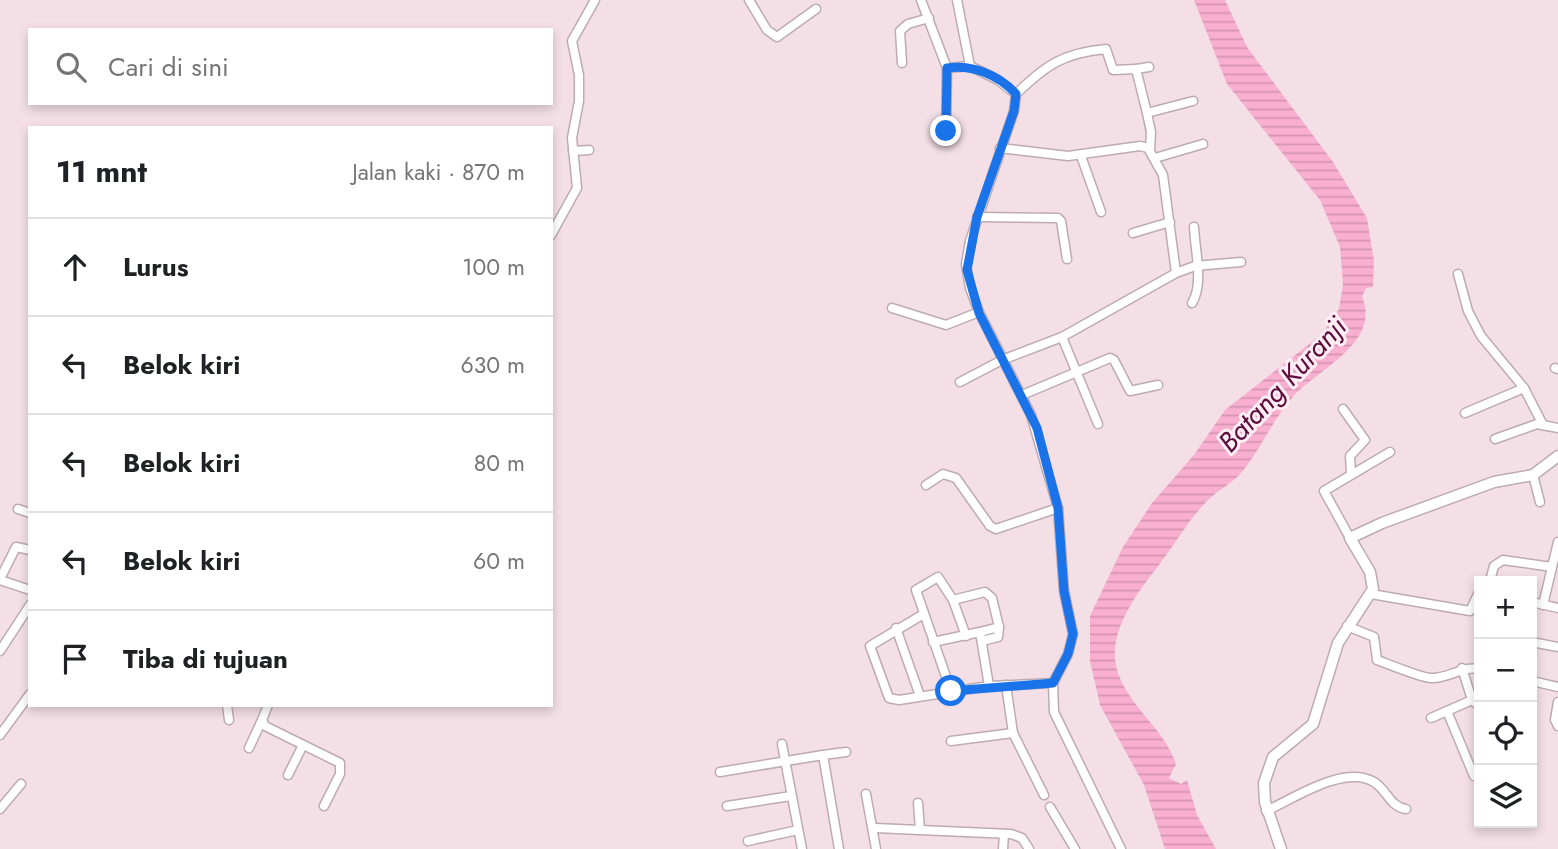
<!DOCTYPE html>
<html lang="id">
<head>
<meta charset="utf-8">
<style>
  body { margin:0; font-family:Jost,sans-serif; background:#f2f2f2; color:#202124 }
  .controls { position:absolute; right:21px; bottom:21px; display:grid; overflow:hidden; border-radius:0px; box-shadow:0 4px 10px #0003 }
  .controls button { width:63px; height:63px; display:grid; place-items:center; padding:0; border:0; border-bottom:2px solid #e0e0e0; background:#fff; color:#202124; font:35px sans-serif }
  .stop { position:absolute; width:21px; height:21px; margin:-16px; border:5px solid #1a73e8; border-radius:50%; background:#fff }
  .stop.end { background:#1a73e8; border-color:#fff; box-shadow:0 2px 7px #0008 }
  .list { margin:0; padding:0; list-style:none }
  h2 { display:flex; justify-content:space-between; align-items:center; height:91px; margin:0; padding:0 28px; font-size:30px }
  h2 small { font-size:23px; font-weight:400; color:#757577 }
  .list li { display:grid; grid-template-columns:46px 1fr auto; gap:21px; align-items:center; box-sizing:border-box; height:98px; padding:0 28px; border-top:2px solid #e0e0e0 }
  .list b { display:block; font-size:26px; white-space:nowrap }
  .list em { font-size:23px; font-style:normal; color:#757577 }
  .icon { flex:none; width:38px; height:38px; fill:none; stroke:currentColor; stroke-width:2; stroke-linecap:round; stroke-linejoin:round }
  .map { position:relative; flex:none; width:1558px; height:849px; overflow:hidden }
  .search { position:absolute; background:#fff; box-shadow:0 4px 10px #0003; left:28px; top:28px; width:525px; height:77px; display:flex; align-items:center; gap:18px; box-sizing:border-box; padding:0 24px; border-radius:0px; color:#757577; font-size:26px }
  .panel { position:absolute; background:#fff; box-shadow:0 4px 10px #0003; left:28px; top:126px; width:525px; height:581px; border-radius:0px }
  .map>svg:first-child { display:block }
</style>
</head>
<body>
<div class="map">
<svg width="1558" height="849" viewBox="0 0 1558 849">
  <defs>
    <pattern id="water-rules" width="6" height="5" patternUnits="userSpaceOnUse" patternTransform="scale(1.75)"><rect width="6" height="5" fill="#f9afcf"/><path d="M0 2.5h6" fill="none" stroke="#d495b1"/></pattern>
  </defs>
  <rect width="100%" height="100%" fill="#f4dfe7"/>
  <path fill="url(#water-rules)" d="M1194,0H1225L1247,47L1333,162L1367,218L1374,261L1373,287L1366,288L1362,297C1382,343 1316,370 1292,398C1272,421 1260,450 1241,473C1231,484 1218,490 1208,500C1192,516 1182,533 1169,551C1148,581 1112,619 1115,659C1119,700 1164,726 1176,764L1169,778L1181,784L1187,780L1197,815L1216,849H1165L1144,785L1100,705L1090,661V616L1123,547L1152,503L1194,455L1225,410L1322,334L1339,309L1343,284L1340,247L1320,200L1227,84Z"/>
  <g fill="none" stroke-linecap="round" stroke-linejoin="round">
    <g stroke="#beabb2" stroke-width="11">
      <g id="minor">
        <path d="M749,0L767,30L777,37L816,9"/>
        <path d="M921,0L947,68"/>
        <path d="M957,0L970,66L998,80L1016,94L1014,111L970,241L966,264L970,288L979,312L1031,415L1058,508L1064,591L1073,634L1068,654L1053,683L1054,712L1121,849"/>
        <path d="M902,63L900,31L908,24L929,18"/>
        <path d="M1136,69L1149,67"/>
        <path d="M1016,94C1046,65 1063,53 1106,49L1113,70L1136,69L1147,113L1193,101"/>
        <path d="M1147,113L1151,132L1150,150"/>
        <path d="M946,131L947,68L970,66"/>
        <path d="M1000,148L1068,156L1140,146L1148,148L1163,175L1176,273"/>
        <path d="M573,151L589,150"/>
        <path d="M1081,156L1101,212"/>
        <path d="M1155,158L1203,144"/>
        <path d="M977,217L1058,218L1061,221L1067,259"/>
        <path d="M1133,233L1170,222"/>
        <path d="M551,235L577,188L572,138L579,101V75L572,41L595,0"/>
        <path d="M1458,274L1468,311L1481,336L1524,388L1542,423"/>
        <path d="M1192,303C1204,284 1195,251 1194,227"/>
        <path d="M892,308L946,325L979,312"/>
        <path d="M1062,337L1098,424"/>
        <path d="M1555,368L1558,369"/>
        <path d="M960,382L1002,360L1062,337L1176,273L1195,266L1241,262"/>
        <path d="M1022,395L1110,358L1114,360L1130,391L1158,385"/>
        <path d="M1343,409L1365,440L1350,456L1351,473"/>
        <path d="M1465,413L1524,388"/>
        <path d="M1495,439L1537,424L1558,428"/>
        <path d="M1533,475L1540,502"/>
        <path d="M926,485L943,474L956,478L990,526L996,529L1058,508"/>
        <path d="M18,509L30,513"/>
        <path d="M1350,538L1324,491L1390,452"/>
        <path d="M0,579L16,547L30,550"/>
        <path d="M0,580L30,590"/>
        <path d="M1490,581L1494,566L1503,560L1552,567"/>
        <path d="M1371,594L1470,611L1479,592"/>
        <path d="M1532,602L1558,608"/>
        <path d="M1543,605L1558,542"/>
        <path d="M922,615L870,646L889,698L899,700L989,686L1053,683"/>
        <path d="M1347,626L1374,637L1377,660C1388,664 1422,678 1431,678C1448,679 1461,666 1479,669"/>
        <path d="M896,628L920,696"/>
        <path d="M966,636L953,600L985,592L992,598L999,627L980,632"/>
        <path d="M982,641L998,637L999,627"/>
        <path d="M933,642L980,632L989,686"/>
        <path d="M1532,642L1558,647"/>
        <path d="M0,651L30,605"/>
        <path d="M1462,668L1472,700L1479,706"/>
        <path d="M1532,681L1558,687"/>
        <path d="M1006,685L1013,733L1044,795"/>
        <path d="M951,691L916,590L938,577L953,600"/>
        <path d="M1558,702L1555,720L1558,726"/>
        <path d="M227,705L229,720"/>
        <path d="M268,705L262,720L265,726L340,763V774L324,806"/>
        <path d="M1447,711L1474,776"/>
        <path d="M1431,718L1472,700"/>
        <path d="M0,735L30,694"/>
        <path d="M951,741L1013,733"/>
        <path d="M782,744L802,849"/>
        <path d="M249,748L262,720"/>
        <path d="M823,755L846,752"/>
        <path d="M720,772L823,755L839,849"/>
        <path d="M288,775L303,745"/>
        <path d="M866,794L876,849"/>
        <path d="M918,803L920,830"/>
        <path d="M727,806L791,796"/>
        <path d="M1050,807L1075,849"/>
        <path d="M0,809L21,784"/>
        <path d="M1266,811C1293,799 1344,764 1374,782C1387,790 1390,807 1406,809"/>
        <path d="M875,828L1011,834L1022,838L1029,849"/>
        <path d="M748,841L798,830"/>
        <path d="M1003,849L1004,834"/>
      </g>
    </g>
    <g stroke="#beabb2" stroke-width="13">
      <path id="tertiary" d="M1281,849L1265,802L1264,783L1273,757L1313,724L1338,643L1373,589L1370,572L1350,538L1382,523L1494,482L1533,475L1558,456"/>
    </g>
    <use href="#minor" stroke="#fff" stroke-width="8"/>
    <use href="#tertiary" stroke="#fff" stroke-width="10"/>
  </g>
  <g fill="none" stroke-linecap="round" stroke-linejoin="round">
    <path stroke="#1a73e8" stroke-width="9" d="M946,131L947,68C972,64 999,75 1016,94L1014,111L977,217L967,270L979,313L1037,428L1058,508L1064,591L1073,634L1068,654L1053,683L951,691"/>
  </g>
  <g text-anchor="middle" stroke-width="6" stroke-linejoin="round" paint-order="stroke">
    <g font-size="28" font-style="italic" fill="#5c0c3a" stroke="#feeef4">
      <text transform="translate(1282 384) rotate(-47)" y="10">Batang Kuranji</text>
    </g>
  </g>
</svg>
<div class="controls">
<button>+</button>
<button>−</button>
<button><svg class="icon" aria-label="locate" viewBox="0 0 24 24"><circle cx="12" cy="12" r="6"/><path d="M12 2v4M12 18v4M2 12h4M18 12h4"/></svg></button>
<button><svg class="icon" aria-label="layers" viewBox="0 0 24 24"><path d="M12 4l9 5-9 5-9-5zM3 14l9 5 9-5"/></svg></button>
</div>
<div class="stop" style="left:951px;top:691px"></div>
<div class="stop end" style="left:946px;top:131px"></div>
<div class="search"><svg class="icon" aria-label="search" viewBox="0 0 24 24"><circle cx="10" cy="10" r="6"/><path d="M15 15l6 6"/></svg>Cari di sini</div>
<section class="panel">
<h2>11 mnt<small>Jalan kaki · 870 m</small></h2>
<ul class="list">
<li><svg class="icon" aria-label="ahead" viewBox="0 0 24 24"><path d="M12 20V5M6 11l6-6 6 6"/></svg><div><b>Lurus</b></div><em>100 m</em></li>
<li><svg class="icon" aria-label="left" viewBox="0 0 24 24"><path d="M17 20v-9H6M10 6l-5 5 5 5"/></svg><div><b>Belok kiri</b></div><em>630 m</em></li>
<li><svg class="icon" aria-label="left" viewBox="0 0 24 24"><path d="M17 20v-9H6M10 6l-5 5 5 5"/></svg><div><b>Belok kiri</b></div><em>80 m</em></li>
<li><svg class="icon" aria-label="left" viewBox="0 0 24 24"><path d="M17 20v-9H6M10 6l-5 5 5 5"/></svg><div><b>Belok kiri</b></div><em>60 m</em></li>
<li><svg class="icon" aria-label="arrive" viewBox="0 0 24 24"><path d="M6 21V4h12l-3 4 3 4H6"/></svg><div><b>Tiba di tujuan</b></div></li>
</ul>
</section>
</div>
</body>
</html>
